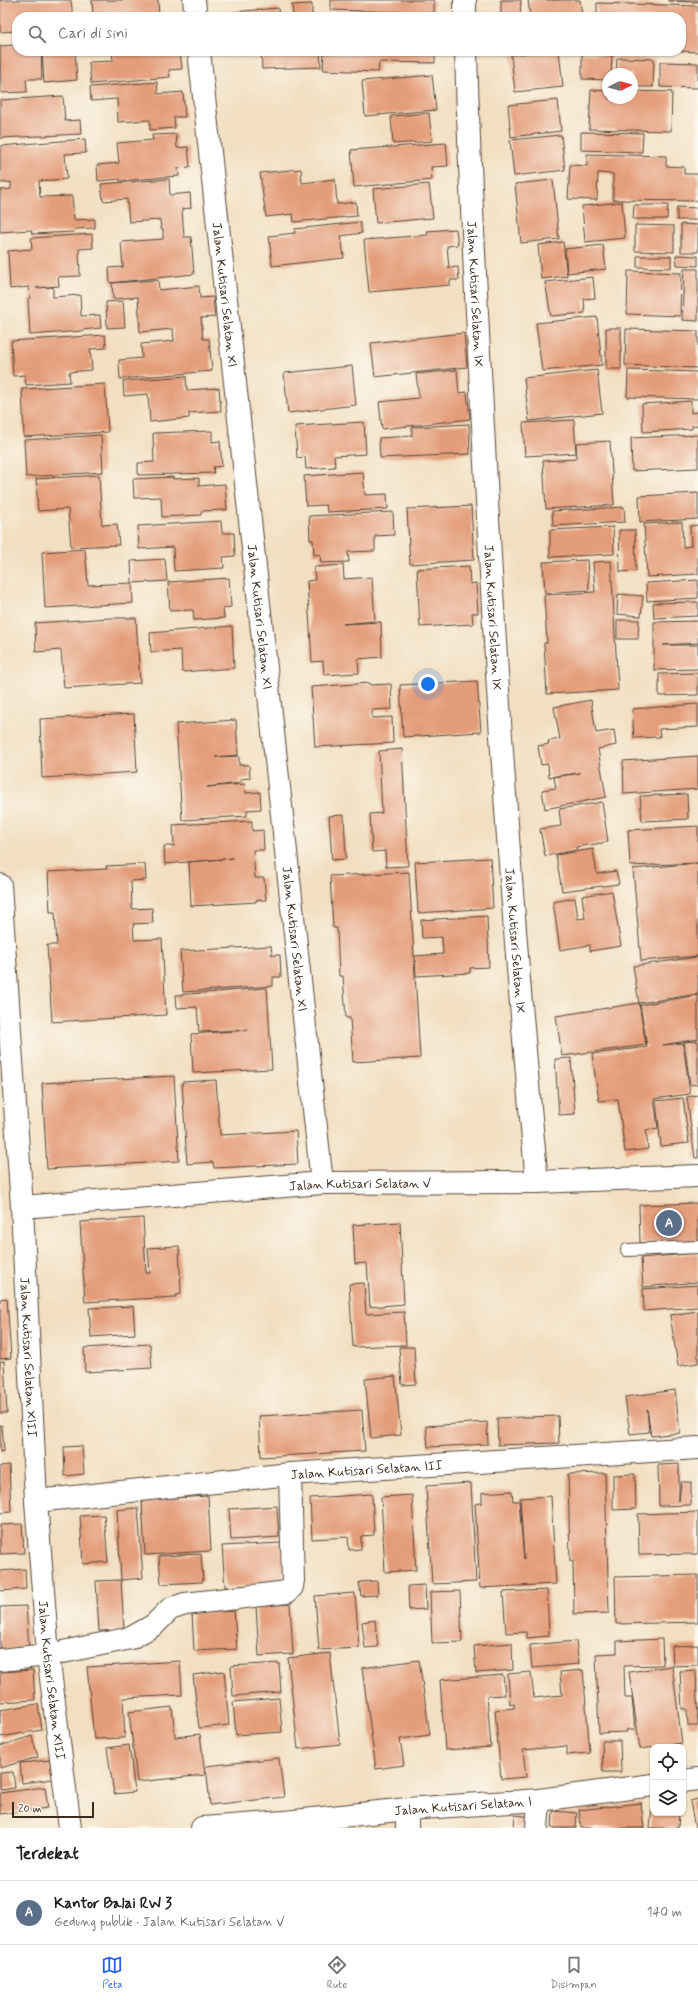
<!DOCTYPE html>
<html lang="id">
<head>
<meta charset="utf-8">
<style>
  body { margin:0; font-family:Mynerve,sans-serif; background:#f2f2f2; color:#202124 }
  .controls { position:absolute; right:12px; bottom:12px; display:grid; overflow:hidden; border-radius:8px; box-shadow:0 1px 3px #0004 }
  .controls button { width:36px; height:36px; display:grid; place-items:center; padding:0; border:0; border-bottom:1px solid #e0e0e0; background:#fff; color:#202124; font:20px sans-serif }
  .compass { position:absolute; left:602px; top:68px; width:36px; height:36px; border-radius:50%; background:#fff; box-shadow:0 1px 3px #0004; rotate:84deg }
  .scale { position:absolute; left:12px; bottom:10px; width:82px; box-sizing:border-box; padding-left:4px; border:2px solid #3b2a1e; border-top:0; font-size:11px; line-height:14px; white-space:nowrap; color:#3b2a1e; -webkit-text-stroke:3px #fbf7ec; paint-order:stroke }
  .you { position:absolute; left:428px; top:684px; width:14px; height:14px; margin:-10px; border:3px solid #fff; border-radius:50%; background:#1a73e8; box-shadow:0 0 0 6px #1a73e833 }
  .badge { display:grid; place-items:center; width:26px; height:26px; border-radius:50%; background:#2563eb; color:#fff; font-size:13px; font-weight:700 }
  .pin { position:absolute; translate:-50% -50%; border:2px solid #fff; box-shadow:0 1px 4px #0006 }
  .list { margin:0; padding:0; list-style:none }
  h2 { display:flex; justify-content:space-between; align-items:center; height:52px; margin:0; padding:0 16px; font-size:17px }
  h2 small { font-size:13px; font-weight:400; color:#757577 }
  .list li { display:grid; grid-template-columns:26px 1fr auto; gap:12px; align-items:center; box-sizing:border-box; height:64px; padding:0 16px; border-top:1px solid #e0e0e0 }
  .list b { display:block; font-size:15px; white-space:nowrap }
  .list p { margin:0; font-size:13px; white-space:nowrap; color:#757577 }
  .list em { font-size:13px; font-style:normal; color:#757577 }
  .icon { flex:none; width:22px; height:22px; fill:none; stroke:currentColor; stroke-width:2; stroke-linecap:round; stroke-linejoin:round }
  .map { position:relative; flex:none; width:698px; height:1828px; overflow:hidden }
  .search { position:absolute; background:#fff; box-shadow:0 1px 3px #0004; left:12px; right:12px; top:12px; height:44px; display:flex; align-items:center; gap:10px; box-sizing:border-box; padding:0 14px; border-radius:16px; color:#757577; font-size:15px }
  .sheet { height:116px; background:#fff }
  nav { display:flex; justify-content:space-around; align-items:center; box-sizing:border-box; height:56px; border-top:1px solid #e0e0e0; background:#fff; font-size:11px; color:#757577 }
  nav a { display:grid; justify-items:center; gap:2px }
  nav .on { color:#2563eb }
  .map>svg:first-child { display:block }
</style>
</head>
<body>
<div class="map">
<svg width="698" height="1828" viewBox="0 0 698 1828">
  <rect width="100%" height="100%" fill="#fbf7ec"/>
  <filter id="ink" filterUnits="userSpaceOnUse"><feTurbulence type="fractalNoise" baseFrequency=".025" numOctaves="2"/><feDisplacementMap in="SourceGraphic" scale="8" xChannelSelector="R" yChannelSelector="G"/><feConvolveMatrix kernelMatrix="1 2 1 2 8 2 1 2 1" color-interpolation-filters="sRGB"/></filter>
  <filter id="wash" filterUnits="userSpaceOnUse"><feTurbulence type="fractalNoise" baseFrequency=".012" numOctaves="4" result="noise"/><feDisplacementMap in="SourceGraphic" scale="16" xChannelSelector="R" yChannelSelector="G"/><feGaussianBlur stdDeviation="0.9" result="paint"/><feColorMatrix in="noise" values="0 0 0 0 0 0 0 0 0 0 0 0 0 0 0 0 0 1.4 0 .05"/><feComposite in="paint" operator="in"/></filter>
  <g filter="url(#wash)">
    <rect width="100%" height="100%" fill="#f2dfc1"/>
    <g id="blocks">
      <g fill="#e49d7a">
        <path d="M0,0H71L73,17H17V31L0,32Z"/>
        <path d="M92,0H158L159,17H93Z"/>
        <path d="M331,0H434V13L331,10Z"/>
        <path d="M501,0H521L520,17H501Z"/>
        <path d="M528,0H580L582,16L530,17Z"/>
        <path d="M668,0H698V2L668,1Z"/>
        <path d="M597,3L698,6V52L681,51V17H597Z"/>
        <path d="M312,4V17H293L292,5Z"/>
        <path d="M278,8L279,17H233V12Z"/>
        <path d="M17,45V51H41L42,79H26L27,92L1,93L0,46Z"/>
        <path d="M42,51H75L77,80L44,83Z"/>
        <path d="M112,51H180L182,69L169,70L170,77L91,84L89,62L113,61Z"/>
        <path d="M261,51H320L321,67L262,69Z"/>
        <path d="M324,51H435V63L379,62L378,72L323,70Z"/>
        <path d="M547,51H559L563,87L515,92L511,55Z"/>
        <path d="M582,54L612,55L611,74H608V80L582,79Z"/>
        <path d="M617,58L654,59L653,87H632V74H616Z"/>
        <path d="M660,62L698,63V88L660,87Z"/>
        <path d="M432,75L436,110L365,116L362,81Z"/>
        <path d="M157,82L158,94L183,92L185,117H174L175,128L150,130V120L118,122L117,99L91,101L90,87Z"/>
        <path d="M591,90L608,91V98H632V91L672,92L671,131L589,129Z"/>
        <path d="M63,96L65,121L80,120L81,134L0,138V100Z"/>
        <path d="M558,100L561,131L511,137L508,105Z"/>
        <path d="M429,113L432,141L393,144L391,116Z"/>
        <path d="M581,132L643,133L642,152L581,150Z"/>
        <path d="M176,134L177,148L188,147L190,167L178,168L179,176L120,181V179L98,181L97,165L119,163L117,143L153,140L152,135Z"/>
        <path d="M561,135L565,170L514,176L510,140Z"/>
        <path d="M85,139L86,153L65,154L67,179L39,181L40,197L72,196L74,220L95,219V228L75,229L74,232L32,234L31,230L0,232V190L11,189V182L0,183V146Z"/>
        <path d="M446,143L448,166L431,167L432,180L354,187L351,150Z"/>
        <path d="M587,154L666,156V166L684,167V174H698V201L613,200V174L598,173L597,200L568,199L570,165L587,166Z"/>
        <path d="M301,169L302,183L335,179L337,204L356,202L357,216L294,222L293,214L266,217L260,173Z"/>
        <path d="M169,179L170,195L190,193L191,208L182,209L184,237H191L194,274L110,283L109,268L123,267L121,242L163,239V229H161L160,220L129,222L127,199L103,201L101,184Z"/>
        <path d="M553,180L559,239L521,243L515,184Z"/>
        <path d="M429,184L433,218L376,223L373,189Z"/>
        <path d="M622,202L625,238L585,242L582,206Z"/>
        <path d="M634,205H668L667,219H633Z"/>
        <path d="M677,207L698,208V220H677Z"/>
        <path d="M360,222L362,233L341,236L344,258L272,266L269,236L295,233V229Z"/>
        <path d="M681,224L698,225V252H681Z"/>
        <path d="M635,225L674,226V252L635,251Z"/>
        <path d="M456,229L458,245L447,246L449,268L458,267L459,280H450V285L369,292L364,240L428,235L427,231Z"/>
        <path d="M92,234L93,248L79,249L80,276L58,277L59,286L36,288L53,287V297L80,295L81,316L100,315L101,328L82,330V331L30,335L28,299L30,298L29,287L10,289L8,251L32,249L31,238Z"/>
        <path d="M563,242L567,276L541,279L538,245Z"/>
        <path d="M603,245L606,269L567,273L565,249Z"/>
        <path d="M676,255L698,256V266L677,265Z"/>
        <path d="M637,256H671V268L637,267Z"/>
        <path d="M684,269H698V321L682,320Z"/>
        <path d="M628,271L681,273L680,316L627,314Z"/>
        <path d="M593,277L595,298L584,299L585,313L551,316L545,282Z"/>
        <path d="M158,280L159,290L199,286L200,298L213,297L215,317L201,318L203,339H209L212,371L120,379L119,360L142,358L141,344L174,341L173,329L140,332L138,297L113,299L112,283Z"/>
        <path d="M123,301L125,327L107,328L106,302Z"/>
        <path d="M597,317L602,365L542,371L536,323Z"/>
        <rect x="606" y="328" width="15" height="41"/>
        <path d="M626,329L698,331V368L625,365Z"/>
        <path d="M464,333L467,367L375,377L371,343Z"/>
        <path d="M105,335L106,348L90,349L92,370L69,372L70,382L26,385L25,375L13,376L11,341Z"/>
        <path d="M352,366L356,405L288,413L284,373Z"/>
        <path d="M457,370L459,393L467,392L470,419L382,429L379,402L419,398L416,374Z"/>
        <path d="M597,370L602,413L529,421L524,378Z"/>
        <path d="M628,370L698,372V399L627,397Z"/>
        <path d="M186,376L187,390L219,388L221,411L189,413V418L150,422L148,394L124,396L123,381Z"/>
        <path d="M105,384L108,432L24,437L22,389Z"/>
        <path d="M691,401V413L698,412V425L692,426V429L643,432L642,404Z"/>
        <path d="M574,420L576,453L525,456L523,423Z"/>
        <path d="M364,422L366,454L334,456L335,467L306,469L305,457L297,458L295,426Z"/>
        <path d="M469,424L470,454L380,458L379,438L412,436V427Z"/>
        <path d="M212,431V442L220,441L222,466L213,467L214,473L138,475V463L154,462L153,433Z"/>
        <path d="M101,435L103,472L26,477L24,440Z"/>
        <path d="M698,435V468L632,471L631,438Z"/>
        <path d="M610,441L614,505L546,509L543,461L577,459L576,443Z"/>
        <path d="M363,472L365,495L387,494L388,509L327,512L326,505L306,506L304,476Z"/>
        <path d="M99,475L102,525L117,524L119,545L71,547L68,509L38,511L36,479Z"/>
        <path d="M173,477V479L199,478V486L225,484L227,510L201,511V515L162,517L161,497L134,498L133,479Z"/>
        <path d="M698,493V519L640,522L639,496Z"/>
        <path d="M471,506L474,560L410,564L407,509Z"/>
        <path d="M624,507L625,522L553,526L552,511Z"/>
        <path d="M393,512L394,535L375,536V551L348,552L349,562L321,563L320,554L314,555L313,540H310L309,516Z"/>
        <path d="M221,521L222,533H234L235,556L223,557L224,568L174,571L173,547L139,549L138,526Z"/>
        <path d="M682,522L683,547L691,546L690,526L698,525V574L647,577L644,524Z"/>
        <path d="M613,527L614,554L550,557V530Z"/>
        <path d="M619,530H635L636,571L620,572Z"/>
        <path d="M85,549L88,585L132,583L133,603L45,608L42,552Z"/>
        <path d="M165,559L167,581L132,583L131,561Z"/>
        <path d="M587,560L589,590L545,593L543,562Z"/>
        <path d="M611,561L618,690L547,694L544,643H547L544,595L595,592L593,562Z"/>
        <path d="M343,565L344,579L372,577L375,621L343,624L381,622L382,657L358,659L359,673L324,675L323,661L312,662L307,581L315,580L314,567Z"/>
        <path d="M469,566L470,584L476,583L478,613H472L473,624L420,627L417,569Z"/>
        <path d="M229,578L231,607L223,608L224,618L194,620L193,610L170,611L168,582Z"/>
        <path d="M698,580V598L647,601L646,583Z"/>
        <path d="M618,594L643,596L641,616L617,614Z"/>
        <path d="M698,602V616L654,618L653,603Z"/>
        <path d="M110,618H136L140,683L64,688L61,650L36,652L35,623Z"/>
        <path d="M617,620H639L638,639H617Z"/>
        <path d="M698,621V643L663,645H698V669L654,670V622Z"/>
        <path d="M232,626L234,668L182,672L181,650L151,652L150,633Z"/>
        <path d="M698,673V695L659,696V674Z"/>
        <path d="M477,681L481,732L403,737L400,685Z"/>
        <path d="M370,683V685L391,684L392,709L372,710V718L392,717L393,743L315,747L311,687Z"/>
        <path d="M591,700L596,733L614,730L616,745L598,749L606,797L545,809L542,790L556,788L554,777L580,773L549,777L548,764L541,765L538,746L549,744L548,741L560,739L554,707Z"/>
        <path d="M698,704V727L659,729L660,737L634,738L632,709Z"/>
        <path d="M134,714L137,772L42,778L40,719Z"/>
        <path d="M236,720L238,755L215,757L239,756V765H249L250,778L240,779V783L207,787L245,784L246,793L260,792L261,809L247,810V816L182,820L176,724Z"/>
        <path d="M402,749L408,866L386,867L385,851L372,852L370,814L382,813L379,751Z"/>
        <path d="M698,756V789L624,794L623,761Z"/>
        <path d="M687,794L688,819L642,821L640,796Z"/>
        <path d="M602,802L608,842L576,847L577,850L545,856L540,829L561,826L559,809Z"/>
        <path d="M344,815L346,859L332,860L329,816Z"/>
        <path d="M252,821V831L263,830L264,850H253L255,878H264L266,900H256V902L191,906L189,862L233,858L165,864L164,846H174L173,825Z"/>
        <path d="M698,826V863L630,866L628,830Z"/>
        <path d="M593,849L597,874L616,871L619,884L562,891L556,855Z"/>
        <path d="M490,858L493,908L418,913L415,862Z"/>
        <path d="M698,863V956L641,961L633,869Z"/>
        <path d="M145,864L146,880L131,881L132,909L152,908L153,923L133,924L134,940L162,939L166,1015L52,1022L47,945H57L55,912H50L48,872L107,869L106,866Z"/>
        <path d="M409,872L420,1058L353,1062L350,1018H346L343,976H339L337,928H333L330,876Z"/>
        <path d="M612,891L621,946L590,951V945L560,950L553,902L575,898L578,919L585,918L582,896Z"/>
        <path d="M487,916L489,967L470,968V973L416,976L415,956L443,954L442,937L422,938L421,920Z"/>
        <path d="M271,946L272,955H280L281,977H273V986L183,992L180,951Z"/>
        <path d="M698,957V994L639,1003L633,966Z"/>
        <path d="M267,988L272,1069L193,1073L191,1034L248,1030L199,1032L197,1007L177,1008L176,995Z"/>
        <path d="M698,995V1039L663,1045L683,1043L690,1094L654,1099L658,1128L646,1130L648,1149L625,1152L618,1099L599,1101L592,1054L647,1047L640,1005Z"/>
        <path d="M639,1003L646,1045L562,1056L556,1016Z"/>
        <path d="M698,1041V1084L690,1085L684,1042Z"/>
        <path d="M571,1058L575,1114L559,1115L555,1059Z"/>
        <path d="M174,1076L179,1161L47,1169L42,1083Z"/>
        <path d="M216,1080L220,1135L296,1131L298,1164L214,1168L213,1162L187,1164L182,1082Z"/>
        <path d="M698,1095V1158H695L687,1097Z"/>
        <path d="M683,1098L689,1143L661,1146L656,1101Z"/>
        <path d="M698,1203V1241L640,1243L639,1205Z"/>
        <path d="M143,1218L146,1273H150L148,1248L179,1246L181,1294L176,1295V1297L85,1302L80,1222Z"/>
        <path d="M400,1222L404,1304L370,1307L367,1263L355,1264L353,1225Z"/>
        <path d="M698,1253V1282L643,1287L641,1258Z"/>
        <path d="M364,1283L366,1314L404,1312L406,1345L353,1347L349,1284Z"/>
        <path d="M698,1285V1307L644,1311L643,1289Z"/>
        <path d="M7,1298L11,1358L0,1359V1299Z"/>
        <path d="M133,1306L135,1334L91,1337L89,1308Z"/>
        <path d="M698,1311V1363L678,1366L670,1315Z"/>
        <path d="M150,1344L152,1368L85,1372L84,1348Z"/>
        <path d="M399,1347H414L416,1384L402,1385Z"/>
        <path d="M4,1361L7,1413H0V1362Z"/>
        <path d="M395,1376L401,1435L371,1438L365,1379Z"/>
        <path d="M675,1390L680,1433L651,1436L647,1409L649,1432L630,1434L625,1397Z"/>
        <path d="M362,1410L365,1451L261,1457L259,1416Z"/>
        <path d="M558,1416L559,1443L498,1445L497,1418Z"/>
        <path d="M487,1422L488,1444L428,1447L426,1426Z"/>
        <path d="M0,1425H2L4,1451L0,1452Z"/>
        <path d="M82,1446L84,1474L65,1476L64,1447Z"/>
        <path d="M679,1464V1501L681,1482H691V1505L659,1506L658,1465Z"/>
        <path d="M9,1465L11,1512L0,1513V1466Z"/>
        <path d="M605,1473L609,1613L574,1614L573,1561H570L568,1474Z"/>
        <path d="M635,1474L636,1509L613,1510V1475Z"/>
        <path d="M471,1483L476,1582L432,1584L426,1486Z"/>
        <path d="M512,1491L513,1501H519L524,1559L520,1498L551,1496L556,1584L480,1588L475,1504L482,1503V1493Z"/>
        <path d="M372,1494L374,1535L361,1536V1549L349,1550L348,1537L312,1539L310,1498Z"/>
        <path d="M412,1495L416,1570L385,1572L381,1497Z"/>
        <path d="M208,1496L211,1551L145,1555L142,1500Z"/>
        <path d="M277,1506L279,1537L231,1540L229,1509Z"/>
        <path d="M138,1508L143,1578L121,1580L117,1510Z"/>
        <path d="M698,1512V1554L639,1555L638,1514Z"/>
        <path d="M104,1515L108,1562L83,1564L80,1516Z"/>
        <path d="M22,1524L24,1553L0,1554V1525Z"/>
        <path d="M282,1543L284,1583L225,1587L222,1546Z"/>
        <path d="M201,1554L203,1582L161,1584L159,1556Z"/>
        <path d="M25,1569L26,1589L0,1591V1571Z"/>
        <path d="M698,1575V1622L616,1624L615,1577Z"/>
        <path d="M121,1580L124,1630L99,1631L96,1581Z"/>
        <path d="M377,1581L378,1595L361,1596L359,1582Z"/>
        <path d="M425,1585L426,1609L409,1610L408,1586Z"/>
        <path d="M547,1590L549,1636L527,1638L526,1632L506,1633L503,1592Z"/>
        <path d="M460,1591L462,1642L432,1643L430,1592Z"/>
        <path d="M355,1593L359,1648L319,1650L315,1596Z"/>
        <path d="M290,1604L293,1654L259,1656L256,1606Z"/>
        <path d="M26,1606L29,1648L0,1650V1607Z"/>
        <path d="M234,1611L237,1649L194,1651L192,1613Z"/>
        <path d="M375,1620L378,1647L365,1648L362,1622Z"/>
        <path d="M662,1639L663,1665L624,1666L625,1698H632L635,1729L626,1730L627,1732L599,1733L596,1654L617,1653V1641Z"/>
        <path d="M576,1641L579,1664L532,1668L530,1645Z"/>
        <path d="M512,1643L513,1670L476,1673L474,1646Z"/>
        <path d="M698,1645V1665L673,1666L672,1646Z"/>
        <path d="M330,1653L340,1744L298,1749L288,1658Z"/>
        <path d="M419,1660L430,1735L400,1739L404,1765L376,1769L362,1668Z"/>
        <path d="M180,1661L182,1695L123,1698L125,1738L94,1739L87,1667Z"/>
        <path d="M279,1663L281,1692L233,1696L231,1666Z"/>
        <path d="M672,1666L682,1743L640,1749L629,1672Z"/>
        <path d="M33,1670L35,1700L0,1702V1672Z"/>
        <path d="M583,1670L590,1753L567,1755V1746L523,1750L526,1777L501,1779L495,1710L514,1708V1703L510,1704L508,1674L531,1672L534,1698L562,1695L560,1672Z"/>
        <path d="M696,1670L698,1726H688L687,1709H682L680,1671Z"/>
        <path d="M224,1671L229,1725L199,1728L193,1675Z"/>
        <path d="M503,1675L505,1695L487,1696L491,1747L445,1750L440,1680Z"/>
        <path d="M279,1698L282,1732L236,1735L233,1702Z"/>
        <path d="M38,1704L42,1730L0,1737V1710Z"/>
        <path d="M172,1707L175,1737L200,1734L205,1775L137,1782L129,1712Z"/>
        <path d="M32,1736L38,1757L0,1768V1746Z"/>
        <path d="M602,1741H620L621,1772H603Z"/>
        <path d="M129,1745L135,1792L114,1794L107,1748Z"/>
        <path d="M279,1758L284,1797L210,1805L206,1766Z"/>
        <path d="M51,1760L53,1779L22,1783L20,1763Z"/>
        <path d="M13,1772L15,1788L0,1790V1773Z"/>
        <path d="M45,1787L48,1808L0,1814V1793Z"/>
        <path d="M698,1799V1828H695L690,1801Z"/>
        <path d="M641,1803L644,1828H581L579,1810Z"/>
        <path d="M652,1807L653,1813H679L678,1828H650Z"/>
        <path d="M553,1811L577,1813L576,1828H552Z"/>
        <path d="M515,1815L533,1817V1828H514Z"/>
      </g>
    </g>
  </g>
  <g filter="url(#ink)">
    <use href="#blocks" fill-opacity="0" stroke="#564536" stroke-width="1"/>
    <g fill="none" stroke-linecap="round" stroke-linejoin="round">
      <g stroke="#564536" stroke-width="14">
        <path id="service" d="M627,1250L698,1247"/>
      </g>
      <g stroke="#564536" stroke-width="24">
        <g id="minor">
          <path d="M194,0L196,17"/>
          <path d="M465,0V17"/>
          <path id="s1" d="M199,51L322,1183"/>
          <path id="s2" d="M466,51C470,201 479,351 487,500C499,728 515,955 537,1182"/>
          <path id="s3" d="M0,885L22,1207L36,1501L48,1655L70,1828"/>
          <path id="s4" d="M22,1207L322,1183L537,1182L698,1176"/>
          <path id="s5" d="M36,1501L290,1474L698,1448"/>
          <path d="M0,1660L48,1655L131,1638L154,1625L170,1609L185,1604L287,1592L292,1587L293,1580L290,1474"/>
          <path d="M683,1781L698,1779"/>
          <path d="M407,1809V1828"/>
          <path id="s6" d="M202,1828L285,1822L407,1809L539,1800L653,1785"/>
          <path d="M537,1828L539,1800"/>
        </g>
      </g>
      <use href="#service" stroke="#fff" stroke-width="12"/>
      <use href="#minor" stroke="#fff" stroke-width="22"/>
    </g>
  </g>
  <g text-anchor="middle" stroke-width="3.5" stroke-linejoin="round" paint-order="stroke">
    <g font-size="13" fill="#3b2a1e" stroke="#fbf7ec">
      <text dy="5" stroke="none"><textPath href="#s2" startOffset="243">Jalan Kutisari Selatan IX</textPath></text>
      <text dy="5" stroke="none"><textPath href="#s1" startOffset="245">Jalan Kutisari Selatan XI</textPath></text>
      <text dy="5" stroke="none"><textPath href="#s1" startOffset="569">Jalan Kutisari Selatan XI</textPath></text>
      <text dy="5" stroke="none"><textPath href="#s2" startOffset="567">Jalan Kutisari Selatan IX</textPath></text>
      <text dy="5" stroke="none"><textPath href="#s1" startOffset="893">Jalan Kutisari Selatan XI</textPath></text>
      <text dy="5" stroke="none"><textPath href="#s2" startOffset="891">Jalan Kutisari Selatan IX</textPath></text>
      <text dy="5" stroke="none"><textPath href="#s4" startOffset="339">Jalan Kutisari Selatan V</textPath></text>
      <text dy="5" stroke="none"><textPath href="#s3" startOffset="473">Jalan Kutisari Selatan XIII</textPath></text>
      <text dy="5" stroke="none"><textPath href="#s5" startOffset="332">Jalan Kutisari Selatan III</textPath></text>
      <text dy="5" stroke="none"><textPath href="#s3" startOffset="797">Jalan Kutisari Selatan XIII</textPath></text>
      <text dy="5" stroke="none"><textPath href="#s6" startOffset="262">Jalan Kutisari Selatan I</textPath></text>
    </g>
  </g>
</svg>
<div class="controls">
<button><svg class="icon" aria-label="locate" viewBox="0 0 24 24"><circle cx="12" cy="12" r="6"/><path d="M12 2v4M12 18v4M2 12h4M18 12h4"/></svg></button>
<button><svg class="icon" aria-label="layers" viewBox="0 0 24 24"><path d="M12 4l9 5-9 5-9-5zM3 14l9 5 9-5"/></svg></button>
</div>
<svg class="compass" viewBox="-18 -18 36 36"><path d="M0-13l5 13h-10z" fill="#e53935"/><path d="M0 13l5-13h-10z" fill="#757577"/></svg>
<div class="scale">20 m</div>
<div class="you"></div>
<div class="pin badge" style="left:669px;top:1223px;background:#5c6f8a">A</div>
<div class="search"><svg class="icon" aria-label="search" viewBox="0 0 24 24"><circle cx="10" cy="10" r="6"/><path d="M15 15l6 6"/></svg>Cari di sini</div>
</div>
<section class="sheet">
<h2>Terdekat<small></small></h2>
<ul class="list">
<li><span class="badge" style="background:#5c6f8a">A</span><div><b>Kantor Balai RW 3</b><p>Gedung publik · Jalan Kutisari Selatan V</p></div><em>140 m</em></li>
</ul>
</section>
<nav>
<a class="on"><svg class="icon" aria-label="map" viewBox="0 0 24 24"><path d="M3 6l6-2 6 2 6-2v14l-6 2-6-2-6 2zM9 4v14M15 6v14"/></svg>Peta</a>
<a><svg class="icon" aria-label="directions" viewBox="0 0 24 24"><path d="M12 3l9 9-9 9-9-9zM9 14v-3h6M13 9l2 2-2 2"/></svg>Rute</a>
<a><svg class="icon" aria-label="saved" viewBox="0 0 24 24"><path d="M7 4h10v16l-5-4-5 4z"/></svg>Disimpan</a>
</nav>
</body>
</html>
